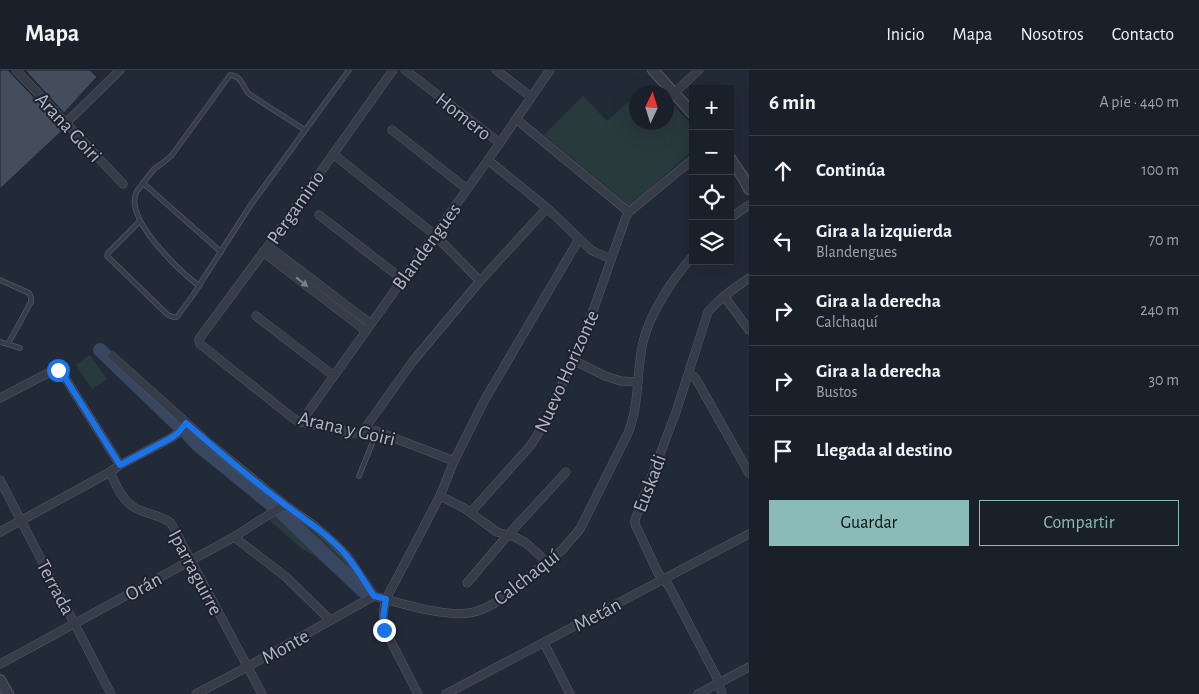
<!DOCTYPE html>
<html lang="es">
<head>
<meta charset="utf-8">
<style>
  body { margin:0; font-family:"Alegreya Sans",sans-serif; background:#272d35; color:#f1f3f6 }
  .controls { position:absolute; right:15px; top:15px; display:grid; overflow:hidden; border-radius:0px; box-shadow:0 5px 20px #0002 }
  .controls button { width:45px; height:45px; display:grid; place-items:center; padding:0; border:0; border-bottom:1px solid #383e46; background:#1a2029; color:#f1f3f6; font:25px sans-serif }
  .compass { position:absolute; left:629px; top:15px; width:45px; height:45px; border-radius:50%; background:#1a2029; box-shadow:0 5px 20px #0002; rotate:4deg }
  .stop { position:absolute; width:15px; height:15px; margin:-11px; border:4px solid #1a73e8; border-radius:50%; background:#fff }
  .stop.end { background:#1a73e8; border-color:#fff; box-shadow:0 1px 5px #0008 }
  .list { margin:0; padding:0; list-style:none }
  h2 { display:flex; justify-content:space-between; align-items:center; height:65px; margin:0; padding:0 20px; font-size:21px }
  h2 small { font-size:16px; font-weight:400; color:#9fa3a8 }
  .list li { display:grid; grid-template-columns:32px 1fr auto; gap:15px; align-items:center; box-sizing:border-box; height:70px; padding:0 20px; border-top:1px solid #383e46 }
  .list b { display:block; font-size:19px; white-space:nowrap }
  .list p { margin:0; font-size:16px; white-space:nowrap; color:#9fa3a8 }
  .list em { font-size:16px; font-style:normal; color:#9fa3a8 }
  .actions { display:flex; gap:10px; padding:15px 20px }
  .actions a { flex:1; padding:11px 0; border:1px solid #8bbbb9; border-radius:0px; text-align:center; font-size:18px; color:#8bbbb9 }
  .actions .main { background:#8bbbb9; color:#111 }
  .icon { flex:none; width:28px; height:28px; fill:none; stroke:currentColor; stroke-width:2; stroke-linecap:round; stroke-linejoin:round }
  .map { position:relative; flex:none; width:749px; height:624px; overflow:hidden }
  header { display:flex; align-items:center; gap:30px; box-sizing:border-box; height:70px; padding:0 25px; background:#1a2029; border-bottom:1px solid #383e46 }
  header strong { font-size:24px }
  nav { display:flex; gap:28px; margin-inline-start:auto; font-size:18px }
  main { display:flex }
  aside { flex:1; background:#1a2029 }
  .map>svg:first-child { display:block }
</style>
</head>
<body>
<header>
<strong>Mapa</strong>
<nav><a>Inicio</a><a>Mapa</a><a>Nosotros</a><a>Contacto</a></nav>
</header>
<main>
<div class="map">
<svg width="749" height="624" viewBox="0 0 749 624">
  <rect width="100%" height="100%" fill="#232a37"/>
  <g fill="#293a3c">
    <path d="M636,25V52H666L667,29L693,56V80L630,136L544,65L583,26L607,51Z"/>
    <path d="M90,285L107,309L92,319L76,295Z"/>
    <path d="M283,440L289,443L333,475L349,495L366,520L364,525L354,522L334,503L313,485L301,478L268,449Z"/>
  </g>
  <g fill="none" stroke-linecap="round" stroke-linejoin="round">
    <g stroke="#39465f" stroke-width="14">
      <path d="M100,280L178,355"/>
      <path d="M187,363L197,374L272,435"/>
      <path d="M282,443L362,520L367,523"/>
    </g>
  </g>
  <g fill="#444d5c" stroke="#1e232f">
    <path d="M0,0H8L64,59L0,119Z"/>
    <path d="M25,0H90L97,7L64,43Z"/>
  </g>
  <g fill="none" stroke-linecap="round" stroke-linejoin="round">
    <g stroke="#545a66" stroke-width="5.5">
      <g id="service">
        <path d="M143,113L221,182"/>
        <path d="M140,151L108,183L107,186L168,245L173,247H177L193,225L250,136L349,0"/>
        <path d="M0,210L29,223L31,227V232L8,274"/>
        <path d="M199,216C180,201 122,148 137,121L154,99L164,92L172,85L230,5C242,6 242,16 249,24L305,60"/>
        <path d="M0,272L20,278"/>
        <path d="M359,406L374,369L376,361"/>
      </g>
    </g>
    <g stroke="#545a66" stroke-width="9">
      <g id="minor">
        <path d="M16,0L123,114"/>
        <path d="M393,0L268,176L199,269V272L200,274L294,349L301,352L354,363L376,361L454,391"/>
        <path d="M405,0L500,73"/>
        <path d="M496,0L531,27"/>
        <path d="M674,23L699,0"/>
        <path d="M516,49L629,142"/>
        <path d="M66,53L120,0"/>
        <path d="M392,60L467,119"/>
        <path d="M333,84L435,165L480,211"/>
        <path d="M488,90L547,138L591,180L595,182L611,189"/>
        <path d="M319,145L402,209"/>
        <path d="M730,148L749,135"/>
        <path d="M268,176L371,254"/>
        <path d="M263,182L366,261"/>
        <path d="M724,226L749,260"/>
        <path d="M256,246L334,306"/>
        <path d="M112,286L210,374L285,435L315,456L333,472L347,486L374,526C399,533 444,547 469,543C481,541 491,536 501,529L562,480L580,459L628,363C640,334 636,302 643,272C650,243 673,208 693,186"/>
        <path d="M573,290L605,306L621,311L638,312"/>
        <path d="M689,305L693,306L696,309L749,403"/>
        <path d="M0,328L52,301L59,300L62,303L120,395"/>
        <path d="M301,352L488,90L550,0"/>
        <path d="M366,361L368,354L413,291L480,211L547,138"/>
        <path d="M110,402C117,418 124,435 142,441C152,445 162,446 171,453L262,624"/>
        <path d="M0,410L111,624"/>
        <path d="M440,426L464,438L497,462L515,467L526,473L547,492"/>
        <path d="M471,442L531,375L544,354L573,290L594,238L626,147L629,142L693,89"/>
        <path d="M0,462L110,402L120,395L171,368L178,363L186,353"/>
        <path d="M234,467L286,507L330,550"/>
        <path d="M467,513L508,465L566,402"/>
        <path d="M544,573L570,624"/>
        <path d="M0,594L234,467L260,450L285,435"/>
        <path d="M196,624L247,597L374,526"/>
        <path d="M418,624L385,560C382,549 383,540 386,529L440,426L454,391L484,331L579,169"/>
        <path d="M446,624L749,464"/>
        <path d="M698,624L749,597"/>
        <path d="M722,624L716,606L669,516L658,503L635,454V450L676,342L708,242C719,228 735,218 749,208"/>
      </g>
    </g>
    <g stroke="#545a66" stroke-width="12">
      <g id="tertiary">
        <path d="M653,0L693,44"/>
        <path d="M730,88L744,109L749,119"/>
        <path d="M0,610L8,624"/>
      </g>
    </g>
    <use href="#service" stroke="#363c48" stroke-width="4"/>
    <use href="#minor" stroke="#363c48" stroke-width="8"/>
    <use href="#tertiary" stroke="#363c48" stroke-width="10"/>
  </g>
  <defs><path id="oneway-solid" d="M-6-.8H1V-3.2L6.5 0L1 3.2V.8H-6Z" transform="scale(1.25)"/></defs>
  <use fill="#7a808c" href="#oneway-solid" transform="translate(302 212) rotate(38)"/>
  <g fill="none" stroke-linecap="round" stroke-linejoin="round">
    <path stroke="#1a73e8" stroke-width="6" d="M58,300L62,303L120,395L171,368L178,363L186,353C218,381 250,408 284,434C305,450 328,464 346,485C356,497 365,513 374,526L386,529C384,540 382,549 384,560"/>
  </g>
  <g text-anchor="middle" stroke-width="4" stroke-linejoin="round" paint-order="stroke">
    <g font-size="20" fill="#b1b7c4" stroke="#1c212d">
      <text transform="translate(464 46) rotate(38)" y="7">Homero</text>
      <text transform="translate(69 57) rotate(47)" y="7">Arana Goiri</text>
      <text transform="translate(295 137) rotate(-55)" y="7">Pergamino</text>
      <text transform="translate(426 176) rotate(-54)" y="7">Blandengues</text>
      <text transform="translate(566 301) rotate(-66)" y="7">Nuevo Horizonte</text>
      <text transform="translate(347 358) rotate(13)" y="7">Arana y Goiri</text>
      <text transform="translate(649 413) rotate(-69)" y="7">Euskadi</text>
      <text transform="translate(196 502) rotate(62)" y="7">Iparraguirre</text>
      <text transform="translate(526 507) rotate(-38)" y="7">Calchaquí</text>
      <text transform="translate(143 516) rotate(-29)" y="7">Orán</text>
      <text transform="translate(56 517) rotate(62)" y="7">Terrada</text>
      <text transform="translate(597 544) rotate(-28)" y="7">Metán</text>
      <text transform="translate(285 576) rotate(-29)" y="7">Monte</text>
    </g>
  </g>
</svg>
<div class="controls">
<button>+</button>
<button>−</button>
<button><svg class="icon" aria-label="locate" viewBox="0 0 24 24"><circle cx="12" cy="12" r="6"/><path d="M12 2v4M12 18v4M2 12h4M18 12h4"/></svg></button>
<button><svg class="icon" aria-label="layers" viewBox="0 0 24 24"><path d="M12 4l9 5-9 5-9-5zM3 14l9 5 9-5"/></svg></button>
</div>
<svg class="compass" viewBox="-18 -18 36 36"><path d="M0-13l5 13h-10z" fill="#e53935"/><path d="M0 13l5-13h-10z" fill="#9fa3a8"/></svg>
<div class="stop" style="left:58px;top:300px"></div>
<div class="stop end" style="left:384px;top:560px"></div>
</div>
<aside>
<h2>6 min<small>A pie · 440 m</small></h2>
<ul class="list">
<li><svg class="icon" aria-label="ahead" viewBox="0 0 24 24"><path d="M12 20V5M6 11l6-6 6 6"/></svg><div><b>Continúa</b></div><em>100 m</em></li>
<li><svg class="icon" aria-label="left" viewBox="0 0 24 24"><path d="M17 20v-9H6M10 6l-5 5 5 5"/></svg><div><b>Gira a la izquierda</b><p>Blandengues</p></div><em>70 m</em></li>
<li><svg class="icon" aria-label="right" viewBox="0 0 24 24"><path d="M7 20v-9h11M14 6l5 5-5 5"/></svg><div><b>Gira a la derecha</b><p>Calchaquí</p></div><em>240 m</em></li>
<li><svg class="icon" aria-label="right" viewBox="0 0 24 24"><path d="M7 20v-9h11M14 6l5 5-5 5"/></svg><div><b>Gira a la derecha</b><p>Bustos</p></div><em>30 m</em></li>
<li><svg class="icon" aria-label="arrive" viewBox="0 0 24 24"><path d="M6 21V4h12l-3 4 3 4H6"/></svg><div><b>Llegada al destino</b></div></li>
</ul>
<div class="actions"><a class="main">Guardar</a><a>Compartir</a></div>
</aside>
</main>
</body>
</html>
